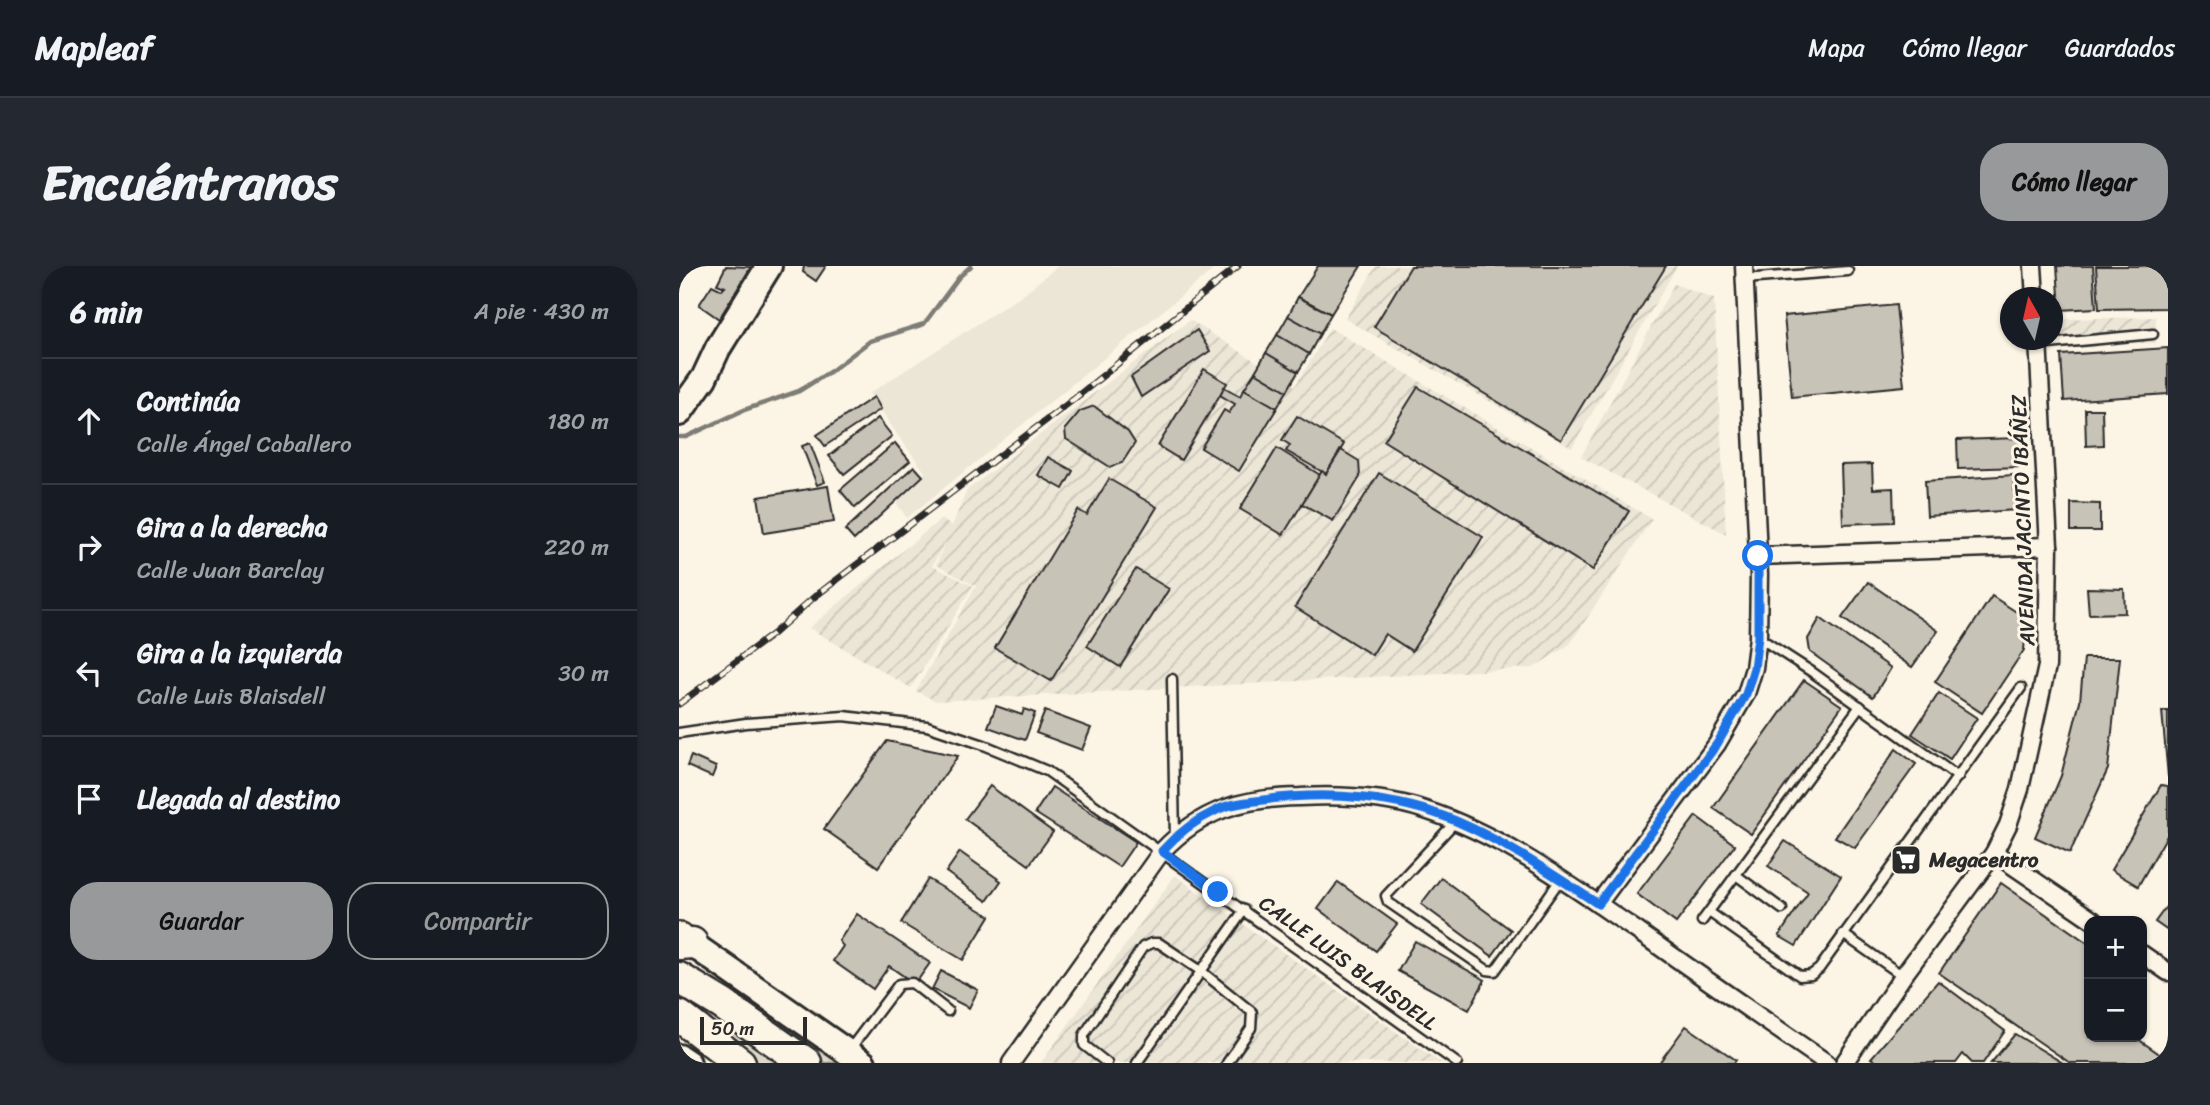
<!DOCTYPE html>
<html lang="es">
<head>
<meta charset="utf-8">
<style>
  body { margin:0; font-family:Sriracha,sans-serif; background:#242831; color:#f1f3f6 }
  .controls { position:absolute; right:21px; bottom:21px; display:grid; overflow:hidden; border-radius:14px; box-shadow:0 2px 5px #0004 }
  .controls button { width:63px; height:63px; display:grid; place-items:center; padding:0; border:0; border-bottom:2px solid #363941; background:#171b24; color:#f1f3f6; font:35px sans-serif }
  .compass { position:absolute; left:1321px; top:21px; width:63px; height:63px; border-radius:50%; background:#171b24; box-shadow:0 2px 5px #0004; rotate:352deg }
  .scale { position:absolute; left:21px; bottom:18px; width:107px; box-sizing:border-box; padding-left:7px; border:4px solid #2b2b2b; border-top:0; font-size:19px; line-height:24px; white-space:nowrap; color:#2b2b2b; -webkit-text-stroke:5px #fcf5e5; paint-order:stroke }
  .stop { position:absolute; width:21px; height:21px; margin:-16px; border:5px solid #1a73e8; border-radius:50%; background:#fff }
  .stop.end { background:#1a73e8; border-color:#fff; box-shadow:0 2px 7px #0008 }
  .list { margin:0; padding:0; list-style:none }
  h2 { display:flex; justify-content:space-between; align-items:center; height:91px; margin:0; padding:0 28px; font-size:30px }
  h2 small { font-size:23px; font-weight:400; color:#9ea1a6 }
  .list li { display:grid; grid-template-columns:46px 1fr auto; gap:21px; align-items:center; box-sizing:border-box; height:126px; padding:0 28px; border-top:2px solid #363941 }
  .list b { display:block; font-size:26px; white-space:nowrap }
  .list p { margin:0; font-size:23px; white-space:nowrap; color:#9ea1a6 }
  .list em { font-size:23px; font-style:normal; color:#9ea1a6 }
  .actions { display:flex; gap:14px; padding:21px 28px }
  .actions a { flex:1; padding:16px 0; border:2px solid #98999b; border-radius:28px; text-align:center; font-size:24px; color:#98999b }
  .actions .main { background:#98999b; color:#111 }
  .icon { flex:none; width:38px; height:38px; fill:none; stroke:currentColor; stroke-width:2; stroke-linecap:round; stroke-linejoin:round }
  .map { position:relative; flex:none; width:1489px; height:797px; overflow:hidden; border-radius:28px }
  header { display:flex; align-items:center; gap:42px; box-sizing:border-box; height:98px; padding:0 35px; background:#171b24; border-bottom:2px solid #363941 }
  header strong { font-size:33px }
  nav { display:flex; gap:38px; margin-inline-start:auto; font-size:24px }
  .intro { display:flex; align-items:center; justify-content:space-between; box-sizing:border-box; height:168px; padding:0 42px }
  h1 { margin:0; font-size:49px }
  .button { padding:18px 32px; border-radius:28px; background:#98999b; color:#111; font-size:24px; font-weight:700 }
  main { display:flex; gap:42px; padding:0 42px }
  aside { flex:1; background:#171b24; border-radius:28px; box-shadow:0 2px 5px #0004 }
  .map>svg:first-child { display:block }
</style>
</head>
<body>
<header>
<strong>Mapleaf</strong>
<nav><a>Mapa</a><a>Cómo llegar</a><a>Guardados</a></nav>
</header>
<div class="intro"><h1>Encuéntranos</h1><a class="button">Cómo llegar</a></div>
<main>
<aside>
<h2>6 min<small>A pie · 430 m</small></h2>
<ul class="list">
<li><svg class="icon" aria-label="ahead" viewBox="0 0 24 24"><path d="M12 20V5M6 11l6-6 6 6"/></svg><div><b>Continúa</b><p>Calle Ángel Caballero</p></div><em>180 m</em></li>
<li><svg class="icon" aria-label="right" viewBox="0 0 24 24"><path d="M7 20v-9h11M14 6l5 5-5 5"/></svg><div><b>Gira a la derecha</b><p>Calle Juan Barclay</p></div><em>220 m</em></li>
<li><svg class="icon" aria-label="left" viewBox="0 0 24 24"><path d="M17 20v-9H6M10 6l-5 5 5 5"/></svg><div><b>Gira a la izquierda</b><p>Calle Luis Blaisdell</p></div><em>30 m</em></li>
<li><svg class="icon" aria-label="arrive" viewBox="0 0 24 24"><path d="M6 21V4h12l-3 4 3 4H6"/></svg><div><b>Llegada al destino</b></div></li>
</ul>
<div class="actions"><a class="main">Guardar</a><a>Compartir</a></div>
</aside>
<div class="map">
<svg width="1489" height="797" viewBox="0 0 1489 797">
  <defs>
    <pattern id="industrial-furrows" width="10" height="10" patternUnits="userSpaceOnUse" patternTransform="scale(1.75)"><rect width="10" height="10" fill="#ece6d7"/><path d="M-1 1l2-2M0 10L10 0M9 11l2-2" fill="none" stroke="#cbc5b9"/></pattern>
    <pattern id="grass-tufts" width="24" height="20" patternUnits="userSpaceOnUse" patternTransform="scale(1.75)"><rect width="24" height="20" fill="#ded8ca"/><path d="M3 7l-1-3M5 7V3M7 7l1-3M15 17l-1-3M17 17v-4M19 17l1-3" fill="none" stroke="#bfbaae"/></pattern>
  </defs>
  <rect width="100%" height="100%" fill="#fcf5e5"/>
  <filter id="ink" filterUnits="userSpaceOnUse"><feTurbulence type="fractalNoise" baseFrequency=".0143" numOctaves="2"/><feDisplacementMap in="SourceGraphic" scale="14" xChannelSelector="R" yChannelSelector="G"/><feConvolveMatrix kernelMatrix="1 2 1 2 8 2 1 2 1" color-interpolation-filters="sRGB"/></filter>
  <g filter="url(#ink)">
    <path fill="#ece6d7" d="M379,0H539L228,252L216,235L244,210L246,206L217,167L191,127L342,30Z"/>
    <g fill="url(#industrial-furrows)">
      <path d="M697,0H998L893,182L666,53Z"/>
      <path d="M995,18L1035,33L1047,268L902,191Z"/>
      <path d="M1477,51V77L1377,78V53Z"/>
      <path d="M511,54L616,120L651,62L973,253L891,378L854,402L257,435L237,425L297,320L257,299L267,274L253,300L294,320L232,422L130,362L262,253L273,260L288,224Z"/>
      <path d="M496,609L558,654L762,797H362Z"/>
    </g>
    <g fill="url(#grass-tufts)" stroke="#84827a" stroke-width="2">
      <path d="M62,725L170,797H143L61,739L57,731Z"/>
      <path d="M41,754L111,797H78L37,768V760Z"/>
    </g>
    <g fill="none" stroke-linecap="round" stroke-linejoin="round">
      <path stroke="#7d7b74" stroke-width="4.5" d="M0,171H7L65,144L120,125L152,105L191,75L245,58L280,11L292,0"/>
    </g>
    <g fill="#c8c3b7" stroke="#2b2b2b" stroke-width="2">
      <path d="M47,0L72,1L40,53L20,39L33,19L43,24L46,21L38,18Z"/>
      <path d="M125,0H147L137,15L124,6Z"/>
      <path d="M639,0H682L652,48L619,31Z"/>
      <path d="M732,0H987L882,174L695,61Z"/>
      <path d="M1378,0H1414L1417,42L1381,44Z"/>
      <path d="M1417,0H1489V42L1420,43Z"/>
      <path d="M619,31L652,48L641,68L609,50Z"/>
      <path d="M1217,39L1225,120L1113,131L1105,50Z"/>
      <path d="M609,50L641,68L630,88L598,69Z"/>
      <path d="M518,64L531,85L462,131L452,111Z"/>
      <path d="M598,69L630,88L619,106L587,87Z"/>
      <path d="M1489,82V128L1385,135L1382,89Z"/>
      <path d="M587,87L619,106L608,125L576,106Z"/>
      <path d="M525,103L548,117L502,194L479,180Z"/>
      <path d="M576,106L608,125L598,142L565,123Z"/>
      <path d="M545,121L561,130L565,123L598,142L560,205L522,182L545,144L550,147L556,138L541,129Z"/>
      <path d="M739,121L950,245L914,304L705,175Z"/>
      <path d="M195,131L202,143L146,180L138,169Z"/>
      <path d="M415,140L449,166L456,177L443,197L431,201L387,173L386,163L401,145Z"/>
      <path d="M1406,143H1423L1424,179L1407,180Z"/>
      <path d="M618,150L665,178L647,208L607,185L611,179L603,174Z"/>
      <path d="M199,152L213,170L165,208L150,190Z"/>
      <path d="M1340,172L1342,201L1279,203L1278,174Z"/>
      <path d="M131,177L146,216L138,219L123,180Z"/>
      <path d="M216,177L231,195L176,242L161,224Z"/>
      <path d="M598,182L641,209L604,269L561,243Z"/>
      <path d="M662,184L680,195L681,211L654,255L623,238L643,205L647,208Z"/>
      <path d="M369,191L394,205L384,223L359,209Z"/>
      <path d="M1193,198L1194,223L1214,222L1215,256L1164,258L1162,199Z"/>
      <path d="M235,200L244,210L175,274L166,264Z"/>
      <path d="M700,207L804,271L733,385L706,368L693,389L616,341Z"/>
      <path d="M1334,209L1337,244L1248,250L1246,215Z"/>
      <path d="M430,213L478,241L372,415L316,382L399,244L408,249Z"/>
      <path d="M149,220L155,256L85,267L79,231Z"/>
      <path d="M1392,237L1421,238V265H1392Z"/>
      <path d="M457,303L490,323L441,401L408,380Z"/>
      <path d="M1189,316L1259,365L1233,401L1163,352Z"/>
      <path d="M1408,322L1445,323L1446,347L1410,348Z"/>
      <path d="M1313,330L1348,353L1345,384L1303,447L1256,416Z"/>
      <path d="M1141,352L1212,402L1194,431L1131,386L1129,373Z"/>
      <path d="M1405,392H1441L1429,503L1391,587L1356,571L1382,510L1401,435Z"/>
      <path d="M1125,414L1163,440L1072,568L1034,542Z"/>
      <path d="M1260,427L1298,452L1271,493L1233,468Z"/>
      <path d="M317,440L343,449L345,443L356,447L346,474L309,461Z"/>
      <path d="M366,445L412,462L403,484L357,467Z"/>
      <path d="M1483,445H1489V511Z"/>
      <path d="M208,475L279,490L199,601L145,563Z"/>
      <path d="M1217,483L1237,498L1176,582L1156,571Z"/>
      <path d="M12,490L37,501L33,511L8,500Z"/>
      <path d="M1482,519L1489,520V568L1459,620L1432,604Z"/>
      <path d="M311,520L374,566L350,599L286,553Z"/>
      <path d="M373,521L457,576L440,601L356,547Z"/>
      <path d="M1017,550L1056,579L997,657L958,628Z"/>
      <path d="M1106,575L1162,610L1117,680L1100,670L1129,626L1089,600Z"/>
      <path d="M281,586L322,615L308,635L267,606Z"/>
      <path d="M762,612L832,664L813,690L742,638Z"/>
      <path d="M249,613L311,650L284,694L222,657Z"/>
      <path d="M659,616L718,658L697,685L639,643Z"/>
      <path d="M1322,617L1410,678V771H1456L1489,794V797H1391L1260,707Z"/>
      <path d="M1489,638V665L1476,656Z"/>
      <path d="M178,648L251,697L236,718L210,700L194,723L154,695L164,680L160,675Z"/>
      <path d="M736,675L806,714L790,744L719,705Z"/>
      <path d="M262,705L299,724L290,742L253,723Z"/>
      <path d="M1259,715L1326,765L1304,797H1293L1284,788L1277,797H1199L1192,792Z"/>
      <path d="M1007,760L1057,794L1055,797H980Z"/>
      <path d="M1336,768L1384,797H1312Z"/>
    </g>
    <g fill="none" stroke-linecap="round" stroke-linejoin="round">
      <g stroke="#2b2b2b" stroke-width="13">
        <g id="lane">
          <path d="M1065,13L1169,5"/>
          <path d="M1359,79L1474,68"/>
          <path d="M1079,371L1133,406L1279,511"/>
          <path d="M493,413L496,573"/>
          <path d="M0,467L67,457L165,450L248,460L305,479L368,505L778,797"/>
          <path d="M777,555L707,630L709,636L808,704L816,705L881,614"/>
          <path d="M1057,609L1103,643"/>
          <path d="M1030,646L1121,710L1132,709L1140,703L1342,422"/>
          <path d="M1023,655L1181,440"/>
          <path d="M1164,668L1224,710"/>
          <path d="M171,783L220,718L233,717L269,745"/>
          <path d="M428,797L405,779V769L464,681L473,677H480L522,705L573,746L572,762L548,797"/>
          <path d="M458,797L565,644"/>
        </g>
      </g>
      <g stroke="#2b2b2b" stroke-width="21">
        <g id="street">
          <path d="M1354,0L1356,32"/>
          <path d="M1079,290L1370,280"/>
          <path d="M1315,587L1415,655"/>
          <path d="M919,638L1038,478L1067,428L1075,402L1079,371L1080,309L1065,0"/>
          <path d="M1463,688L1489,706"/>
          <path d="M332,797L483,585C523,543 564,532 621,531C662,529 707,531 746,544C823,569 891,619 957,664C1020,709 1084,753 1148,797"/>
          <path d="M1165,797L1224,710L1315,587L1329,559L1341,523L1368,400L1370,280L1359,74"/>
        </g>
      </g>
      <g stroke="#2b2b2b" stroke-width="30">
        <g id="primary">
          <path d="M0,147L25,112L39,82L90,0"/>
          <path d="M0,669L184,797"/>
          <path d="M0,791L9,797"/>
        </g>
      </g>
      <g stroke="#2b2b2b" stroke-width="35">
        <g id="highway">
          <path d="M0,678L13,677"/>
          <path d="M0,712L43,738L127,797"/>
          <path d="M0,750L61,797"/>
        </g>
      </g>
      <use href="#lane" stroke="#fcf5e5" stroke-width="8"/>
      <use href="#street" stroke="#fcf5e5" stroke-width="16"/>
      <use href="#primary" stroke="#fcf5e5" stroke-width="24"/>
      <use href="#highway" stroke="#fcf5e5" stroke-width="30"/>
      <g stroke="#2b2b2b" stroke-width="7">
        <path id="rail" d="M0,438L95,367L134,332L395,133L559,0"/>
      </g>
      <use href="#rail" stroke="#fcf5e5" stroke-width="4.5" stroke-dasharray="13" stroke-linecap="butt"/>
    </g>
  </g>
  <g fill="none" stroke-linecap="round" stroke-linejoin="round" filter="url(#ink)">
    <path stroke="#1a73e8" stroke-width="9" d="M539,626L483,585C498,568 517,554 538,544C552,537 569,536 584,534C649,525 717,530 777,555C828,577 873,608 919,638L1038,478L1067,428L1075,402L1079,371V290"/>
  </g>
  <defs>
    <g id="supermarket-square" transform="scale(1.575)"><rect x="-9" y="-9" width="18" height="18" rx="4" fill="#2b2b2b" stroke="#fcf5e5"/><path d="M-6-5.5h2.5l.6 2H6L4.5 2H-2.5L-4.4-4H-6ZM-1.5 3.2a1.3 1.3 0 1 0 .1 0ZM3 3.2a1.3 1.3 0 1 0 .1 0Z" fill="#fff"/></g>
  </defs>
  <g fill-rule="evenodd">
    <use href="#supermarket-square" x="1227" y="594"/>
  </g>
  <g text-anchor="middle" stroke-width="6" stroke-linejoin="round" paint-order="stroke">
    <g font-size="21" fill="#2b2b2b" stroke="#fcf5e5">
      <text transform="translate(1344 254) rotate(-92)" y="7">AVENIDA JACINTO IBÁÑEZ</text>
      <text transform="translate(669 697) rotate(36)" y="7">CALLE LUIS BLAISDELL</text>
    </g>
    <g font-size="21" font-weight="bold" fill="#2b2b2b" stroke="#fcf5e5" text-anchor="start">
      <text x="1250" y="601">Megacentro</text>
    </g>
  </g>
</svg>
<div class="controls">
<button>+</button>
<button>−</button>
</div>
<svg class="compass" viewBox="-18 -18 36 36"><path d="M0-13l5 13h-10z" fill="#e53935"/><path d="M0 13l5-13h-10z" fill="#9ea1a6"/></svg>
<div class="scale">50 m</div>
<div class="stop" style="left:1079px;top:290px"></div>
<div class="stop end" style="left:539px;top:626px"></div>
</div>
</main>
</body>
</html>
